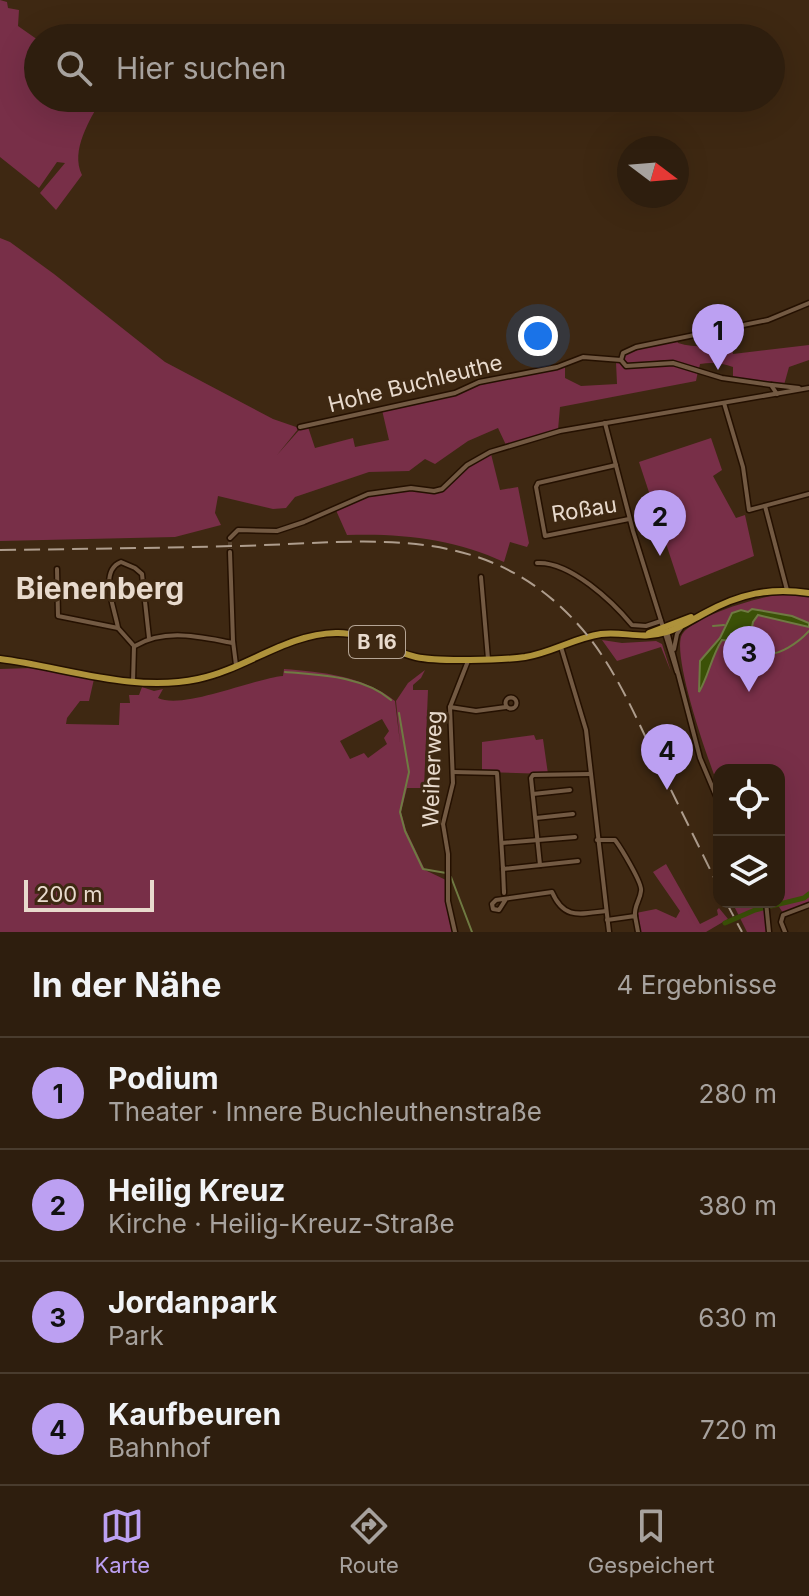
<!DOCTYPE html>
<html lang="de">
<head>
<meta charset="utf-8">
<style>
  body { margin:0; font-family:Inter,sans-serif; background:#3a2b1c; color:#f1f3f6 }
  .controls { position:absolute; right:24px; bottom:24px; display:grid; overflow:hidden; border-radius:16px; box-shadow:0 8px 32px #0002 }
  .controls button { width:72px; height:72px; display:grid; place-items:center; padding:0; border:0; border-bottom:2px solid #493c2e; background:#2e1e0e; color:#f1f3f6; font:40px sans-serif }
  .compass { position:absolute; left:617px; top:136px; width:72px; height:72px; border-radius:50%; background:#2e1e0e; box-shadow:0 8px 32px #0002; rotate:106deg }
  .scale { position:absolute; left:24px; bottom:20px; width:130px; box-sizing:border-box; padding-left:8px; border:4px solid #e8dacd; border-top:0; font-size:22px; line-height:28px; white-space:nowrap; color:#e8dacd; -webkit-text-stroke:6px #3e2812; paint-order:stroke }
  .you { position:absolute; left:538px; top:336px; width:28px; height:28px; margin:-20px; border:6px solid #fff; border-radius:50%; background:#1a73e8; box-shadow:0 0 0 12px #1a73e833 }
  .badge { display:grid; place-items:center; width:52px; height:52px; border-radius:50%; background:#bca0f2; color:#111; font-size:26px; font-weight:700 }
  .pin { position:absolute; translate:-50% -66px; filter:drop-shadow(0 2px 4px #0008) }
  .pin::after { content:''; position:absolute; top:42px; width:28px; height:24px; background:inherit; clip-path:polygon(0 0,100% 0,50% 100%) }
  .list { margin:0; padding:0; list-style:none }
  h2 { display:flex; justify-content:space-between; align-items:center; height:104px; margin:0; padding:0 32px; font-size:34px }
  h2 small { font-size:26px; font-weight:400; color:#a7a29e }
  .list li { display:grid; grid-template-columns:52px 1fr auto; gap:24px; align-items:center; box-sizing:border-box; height:112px; padding:0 32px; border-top:2px solid #493c2e }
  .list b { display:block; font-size:30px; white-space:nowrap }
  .list p { margin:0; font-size:26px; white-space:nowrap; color:#a7a29e }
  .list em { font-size:26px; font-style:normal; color:#a7a29e }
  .icon { flex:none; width:44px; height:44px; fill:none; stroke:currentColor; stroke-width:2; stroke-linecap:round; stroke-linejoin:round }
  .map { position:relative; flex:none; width:809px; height:932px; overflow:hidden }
  .search { position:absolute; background:#2e1e0e; box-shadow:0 8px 32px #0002; left:24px; right:24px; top:24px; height:88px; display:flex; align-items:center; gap:20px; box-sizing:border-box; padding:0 28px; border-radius:44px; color:#a7a29e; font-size:30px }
  .sheet { height:552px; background:#2e1e0e }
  nav { display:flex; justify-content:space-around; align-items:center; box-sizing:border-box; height:112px; border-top:2px solid #493c2e; background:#2e1e0e; font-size:22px; color:#a7a29e }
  nav a { display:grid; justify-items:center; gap:4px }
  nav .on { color:#bca0f2 }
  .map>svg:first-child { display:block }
</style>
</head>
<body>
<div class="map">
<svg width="809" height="932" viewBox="0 0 809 932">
  <rect width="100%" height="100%" fill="#3e2812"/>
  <g fill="#782f48" fill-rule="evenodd">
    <path d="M0,0L7,2L8,8L19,10L18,26L38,40V98H58L61,101L66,98H102C90,120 70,150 82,175L56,210L40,193L65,163L57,162L39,188L0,157Z"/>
    <path d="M0,238L10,242L54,274L165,362L273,419L299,428L277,455L301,428L308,427L315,448L353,438L355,447L389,440L382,410L455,394L479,383L565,365V378L581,386L617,384L616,362L632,368L672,363L698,371L696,381L560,407L558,430L506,445L498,428L468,441L435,464L425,459L409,471L369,472L295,497L286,508L273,509L218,496L215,513L221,525L175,537L0,541Z"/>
    <path d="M676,339L678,343C695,349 714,344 732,348L733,354L809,345V360L789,367L784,385L733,377V367C722,363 712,362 700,364L699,369L664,360L631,365L623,360L624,354Z"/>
    <path d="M711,438L722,470L713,476L736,518L745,515L754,556L680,586L639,462Z"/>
    <path d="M491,454L500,490L518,487L529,543L527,547L510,542L504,562C455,539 401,533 347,535L335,508C373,493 402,489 442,490L467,466Z"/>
    <path d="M782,594L809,597V903L783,913L776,902H779V770H719V787C708,761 674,662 681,637C687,617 762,596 782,594Z"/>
    <path d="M602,640L622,643L656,641L662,644L671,672L661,647L617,661Z"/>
    <path d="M32,668L94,679L89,701H80L67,718L66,724L119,725L120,703H130L129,695H139L142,687L154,691L163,689L158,698C183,710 252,679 283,676L284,669C322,672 364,676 395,701L400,743L396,701L408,683L425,670L421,678L413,685V690H428L424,788H407L401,812L406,830L425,870L448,881L447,901L454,932H0V669ZM382,719L389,731L384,738L387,744L368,758L364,753L350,759L340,741Z"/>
    <path d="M534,735L536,740L543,739L548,774L482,772V742Z"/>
    <path d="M666,864L700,924L718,915L717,910L719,908L728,919L706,932H639L636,913L656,909L676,918L680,911L653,872Z"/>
    <path d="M732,902H763L767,932H747Z"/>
  </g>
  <path fill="#3b5107" stroke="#6f7a42" stroke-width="2" d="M752,609L792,616L809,623V627L758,615L753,622L751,632L732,641L722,640C711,657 709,675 699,692L700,661L720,638L732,613L741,610L748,612Z"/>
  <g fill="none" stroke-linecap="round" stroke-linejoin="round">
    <g stroke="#6f7a42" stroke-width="2">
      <path d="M713,626L724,625"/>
      <path d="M740,637C747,642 754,650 763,653C778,658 800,641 809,631"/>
      <path d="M285,672C320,675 363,676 391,700"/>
      <path d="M399,713L409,772L400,812L405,831L423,869L446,873"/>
      <path d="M451,877L472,932"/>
    </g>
    <path stroke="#3b5107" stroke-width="5" d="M725,923L755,910L804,898L809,894"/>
    <path stroke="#58432e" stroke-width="4" stroke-dasharray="4 2" stroke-linecap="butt" d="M230,552V538"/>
    <g stroke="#241000" stroke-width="7">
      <g id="street">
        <path d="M621,360L623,353L636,347L768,320L809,303"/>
        <path d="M772,385L799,388"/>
        <path d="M724,403L743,467L749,510L809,494"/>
        <path d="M605,423L633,531L677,672"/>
        <path d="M300,427L455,393L479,382L557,367L583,357L621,360L626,366L673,363L722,378L771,385L777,394"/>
        <path d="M616,465L538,483L536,487L545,536L629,519"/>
        <path d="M765,506L787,590"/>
        <path d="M230,538L238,530L277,531L304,522L368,494L411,488L434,491L442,489L467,465L490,452L560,431L809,388"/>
        <path d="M230,552L233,641L236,665"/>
        <path d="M537,563C570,561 613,602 632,625L646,626L661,621"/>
        <path d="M57,569L58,616L118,628L134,646L133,682"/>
        <path d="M481,577L488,659"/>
        <path d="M118,628C115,609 98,571 121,562L135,568L142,574L149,638"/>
        <path d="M667,631L700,758L719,803"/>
        <path d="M135,646C166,628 199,637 233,643"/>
        <path d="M561,647L586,730L609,932"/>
        <path d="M674,649L677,634L681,628"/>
        <circle cx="511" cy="703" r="5.5"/>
        <path d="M450,707L476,711L506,707"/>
        <path d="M453,772L497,773L503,869L578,861"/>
        <path d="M533,794L570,790"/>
        <path d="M536,818L573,814"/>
        <path d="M597,840H615C621,848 643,884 641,891C640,901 634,905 635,916"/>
        <path d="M502,843L575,837"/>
        <path d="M540,865L531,778L533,775L590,774"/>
        <path d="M503,869L504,893V890"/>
        <path d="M506,899L499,910L493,909L492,904L496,900L552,892C564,920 580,914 606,911"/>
        <path d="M766,902L769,932"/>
        <path d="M607,920L635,916L638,932"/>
        <path d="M455,932L448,901V854L443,824L453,783L450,707L468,661"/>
        <path d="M785,932L781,922L783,915L809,905"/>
      </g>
    </g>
    <g stroke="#241000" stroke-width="9">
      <g id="primary">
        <path d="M649,633L691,617"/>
        <path d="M0,659C64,667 133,693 198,679C246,669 286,634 336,633C365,632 388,651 416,657C438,662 502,660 525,657C551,653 574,638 601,634C624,631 641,640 667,632C680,628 692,620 705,613C739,594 770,587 809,593"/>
      </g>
    </g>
    <use href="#street" stroke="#735a43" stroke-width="4"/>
    <use href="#primary" stroke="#ae923b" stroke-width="6"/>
    <g stroke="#ae9d8d" stroke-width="2" stroke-dasharray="16 8" stroke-linecap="butt">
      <path d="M0,550C79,549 157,548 236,546C370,543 491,517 588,636C618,674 637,720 658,763C678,805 699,846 719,888"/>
      <path d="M726,902L742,932"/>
    </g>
  </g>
  <g text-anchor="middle" stroke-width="6" stroke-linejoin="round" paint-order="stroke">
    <rect fill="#3e2812" stroke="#b5a595" stroke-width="2" x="349" y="626" width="56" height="32" rx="6"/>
    <g font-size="20" font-weight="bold" fill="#e8dacd">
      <text x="377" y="649">B 16</text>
    </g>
    <g font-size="22" fill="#e8dacd" stroke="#3e2812">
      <text transform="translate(415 383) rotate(-14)" y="8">Hohe Buchleuthe</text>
      <text transform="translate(584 509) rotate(-9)" y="8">Roßau</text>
      <text transform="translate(432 769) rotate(-88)" y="8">Weiherweg</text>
    </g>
    <g font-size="30" font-weight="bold" fill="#e8dacd" stroke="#3e2812">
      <text x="100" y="599">Bienenberg</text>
    </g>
  </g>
</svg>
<div class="controls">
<button><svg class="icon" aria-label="locate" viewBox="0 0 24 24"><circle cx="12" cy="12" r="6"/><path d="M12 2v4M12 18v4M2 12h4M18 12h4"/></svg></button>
<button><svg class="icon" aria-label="layers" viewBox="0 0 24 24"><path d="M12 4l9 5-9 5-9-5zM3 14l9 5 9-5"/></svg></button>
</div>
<svg class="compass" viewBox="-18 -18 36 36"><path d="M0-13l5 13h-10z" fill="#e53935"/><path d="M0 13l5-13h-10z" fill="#a7a29e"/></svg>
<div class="scale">200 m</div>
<div class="you"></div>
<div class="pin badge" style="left:718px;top:370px">1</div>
<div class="pin badge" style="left:660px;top:556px">2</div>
<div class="pin badge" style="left:749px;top:692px">3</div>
<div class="pin badge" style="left:667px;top:790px">4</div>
<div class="search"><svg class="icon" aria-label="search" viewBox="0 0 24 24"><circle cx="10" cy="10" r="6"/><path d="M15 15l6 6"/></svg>Hier suchen</div>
</div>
<section class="sheet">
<h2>In der Nähe<small>4 Ergebnisse</small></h2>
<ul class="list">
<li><span class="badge">1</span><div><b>Podium</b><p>Theater · Innere Buchleuthenstraße</p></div><em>280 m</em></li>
<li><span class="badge">2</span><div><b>Heilig Kreuz</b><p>Kirche · Heilig-Kreuz-Straße</p></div><em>380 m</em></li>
<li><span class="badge">3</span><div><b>Jordanpark</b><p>Park</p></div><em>630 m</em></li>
<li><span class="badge">4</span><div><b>Kaufbeuren</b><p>Bahnhof</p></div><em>720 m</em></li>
</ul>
</section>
<nav>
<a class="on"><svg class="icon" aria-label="map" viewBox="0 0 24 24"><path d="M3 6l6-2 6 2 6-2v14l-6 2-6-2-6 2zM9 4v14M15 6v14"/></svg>Karte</a>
<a><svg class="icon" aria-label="directions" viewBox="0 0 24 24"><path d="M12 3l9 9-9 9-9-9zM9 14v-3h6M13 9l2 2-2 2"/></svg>Route</a>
<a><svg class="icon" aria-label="saved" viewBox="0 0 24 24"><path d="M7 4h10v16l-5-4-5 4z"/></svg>Gespeichert</a>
</nav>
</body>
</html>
